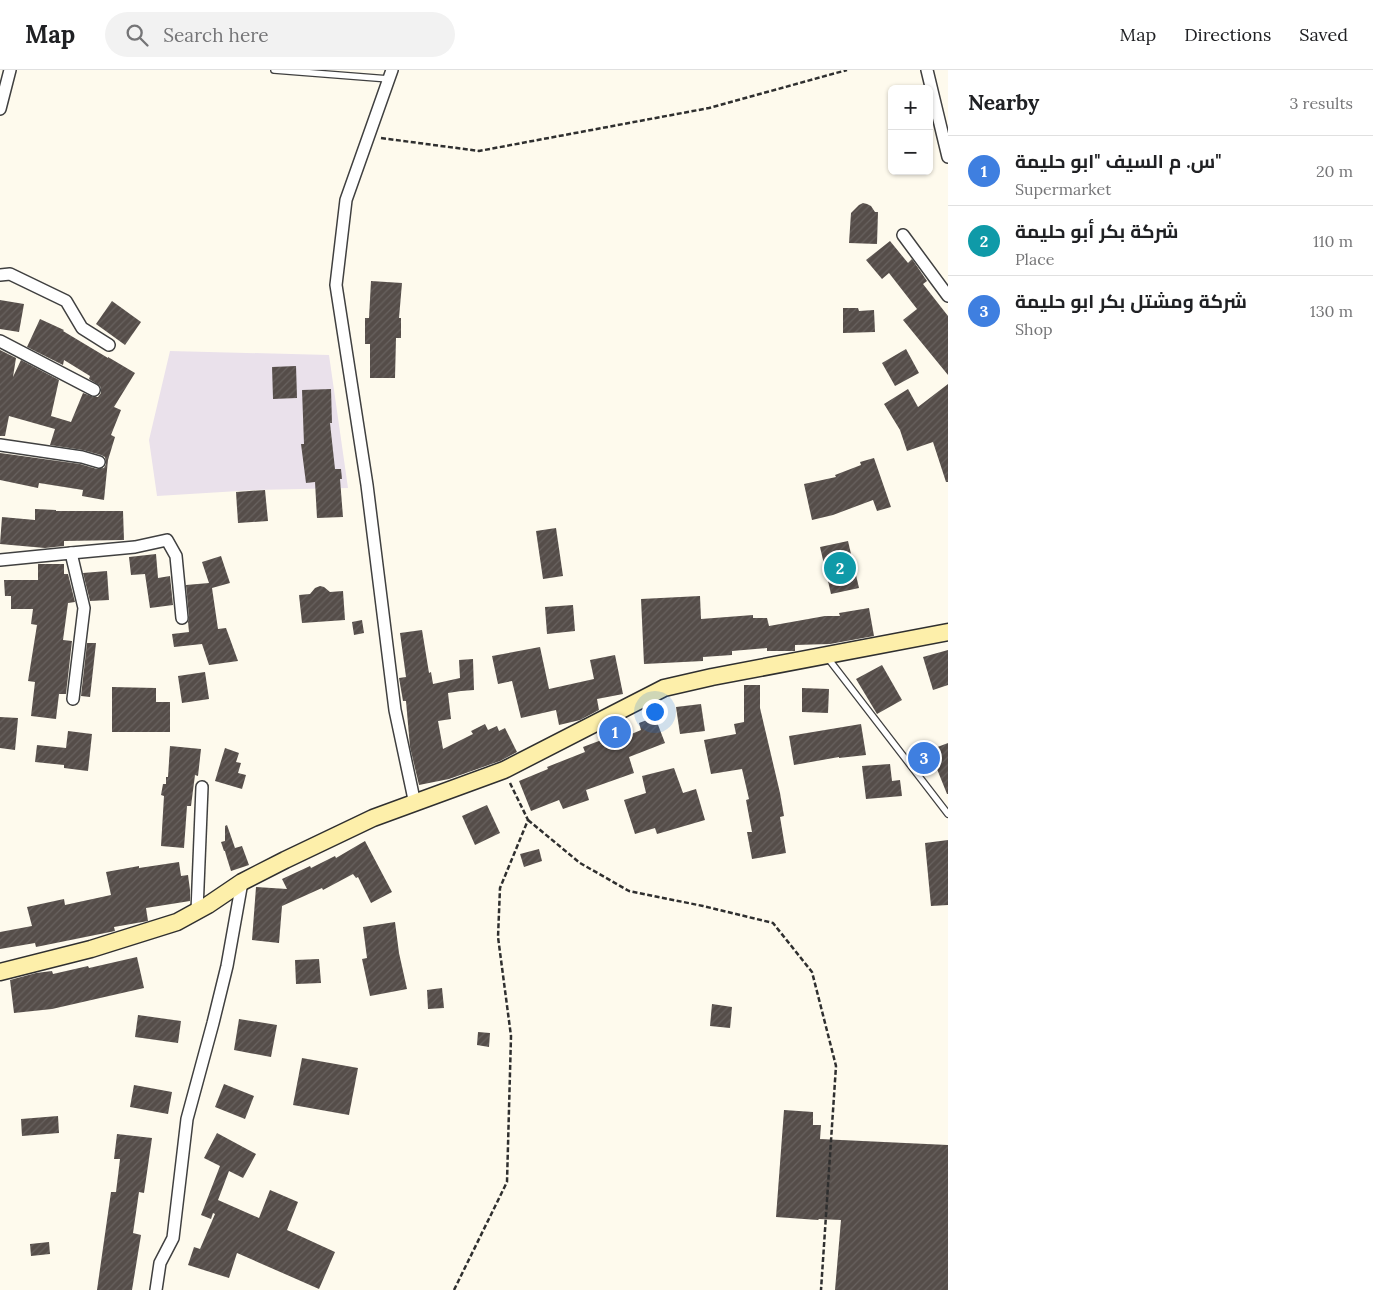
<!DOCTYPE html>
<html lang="en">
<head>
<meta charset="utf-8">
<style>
  body { margin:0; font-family:Lora,Cairo,serif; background:#f2f2f2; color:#202124 }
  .controls { position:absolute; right:15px; top:15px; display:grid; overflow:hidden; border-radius:8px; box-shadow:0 1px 4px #0004 }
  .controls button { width:45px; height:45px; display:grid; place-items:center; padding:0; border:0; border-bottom:1px solid #e0e0e0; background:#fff; color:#202124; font:25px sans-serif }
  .you { position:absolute; left:654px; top:641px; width:18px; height:18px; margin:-12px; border:4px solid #fff; border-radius:50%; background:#1a73e8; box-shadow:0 0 0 8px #1a73e833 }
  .badge { display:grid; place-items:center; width:32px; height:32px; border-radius:50%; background:#0b8043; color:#fff; font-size:16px; font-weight:700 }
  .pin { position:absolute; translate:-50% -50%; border:2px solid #fff; box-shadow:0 1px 5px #0006 }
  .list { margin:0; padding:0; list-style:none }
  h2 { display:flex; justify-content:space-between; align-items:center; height:65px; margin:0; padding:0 20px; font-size:21px }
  h2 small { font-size:16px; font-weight:400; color:#757577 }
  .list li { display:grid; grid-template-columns:32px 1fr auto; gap:15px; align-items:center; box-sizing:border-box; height:70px; padding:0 20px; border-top:1px solid #e0e0e0 }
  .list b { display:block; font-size:19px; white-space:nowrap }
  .list p { margin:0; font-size:16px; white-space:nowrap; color:#757577 }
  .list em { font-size:16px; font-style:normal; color:#757577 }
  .icon { flex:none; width:28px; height:28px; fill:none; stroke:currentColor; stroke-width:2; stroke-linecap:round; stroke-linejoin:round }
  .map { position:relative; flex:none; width:948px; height:1220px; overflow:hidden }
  header { display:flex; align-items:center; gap:30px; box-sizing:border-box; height:70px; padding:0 25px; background:#fff; border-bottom:1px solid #e0e0e0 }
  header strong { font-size:24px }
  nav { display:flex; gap:28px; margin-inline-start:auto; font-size:18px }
  .search { width:350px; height:45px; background:#f2f2f2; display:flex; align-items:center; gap:12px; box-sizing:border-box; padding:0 18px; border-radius:28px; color:#757577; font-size:19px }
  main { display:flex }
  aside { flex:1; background:#fff }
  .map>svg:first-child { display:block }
</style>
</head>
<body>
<header>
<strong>Map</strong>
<div class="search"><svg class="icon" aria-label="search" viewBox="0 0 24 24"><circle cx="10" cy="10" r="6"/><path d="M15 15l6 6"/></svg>Search here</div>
<nav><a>Map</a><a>Directions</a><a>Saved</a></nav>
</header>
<main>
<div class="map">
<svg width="948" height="1220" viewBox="0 0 948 1220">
  <defs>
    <pattern id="building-hatch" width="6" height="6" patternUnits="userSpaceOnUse" patternTransform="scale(1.25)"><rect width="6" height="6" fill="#554d49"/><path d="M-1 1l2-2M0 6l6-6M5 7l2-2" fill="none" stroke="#68625f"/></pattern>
  </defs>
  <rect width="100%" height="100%" fill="#fefaed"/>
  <path fill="#eae1eb" d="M170,281L329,285L348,418L255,420L157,426L149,370Z"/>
  <g fill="url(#building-hatch)">
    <path d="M863,133L867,134L871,136L875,142H878L877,174L849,173L851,143L859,135Z"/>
    <path d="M890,171L908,193L912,189L927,211L923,214L948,246V305L903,250L917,239L889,203L882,209L866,190Z"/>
    <path d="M371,211L402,213L399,248H401V268H396L395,308H370V274H365V248H369Z"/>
    <path d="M0,230L24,234L19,262L0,259Z"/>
    <path d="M112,231L141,252L125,275L96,254Z"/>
    <path d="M843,238H858L859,241L874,240L875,262L843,263Z"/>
    <path d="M40,249L64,260L63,261L108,288V287L135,303L114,337L121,340L111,365L115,367L108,390L104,430L82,426L83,420L39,413L38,418L0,410V383L80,394L97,399L104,398L106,394L105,387L101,385L83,380L50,375L55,359L9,346L5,366H0V280L16,288L13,307L21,290L59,310L51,346L71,352L83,323L94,327H98L101,323V319L100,316L89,309L90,306L64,290L63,295L27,277Z"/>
    <path d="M906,279L919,303L895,316L882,293Z"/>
    <path d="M296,296L297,328L273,329L272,297Z"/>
    <path d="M948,314V412H946L933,372L907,381L900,360L884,334L908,319L918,337Z"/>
    <path d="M331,319L332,353H330L335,399H341L342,409H340L343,447L317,448L315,412L306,413L301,374H304L302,320Z"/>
    <path d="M874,388L891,437L877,441L873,430L833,445L812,450L804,414L836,407L835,405L861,395L860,392Z"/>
    <path d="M265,420L268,451L238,453L236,422Z"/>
    <path d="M35,439L56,440V441H123L124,470L64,471V476L45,478L0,474L2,447L35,450Z"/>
    <path d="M556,458L563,506L543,509L536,461Z"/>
    <path d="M848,471L859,518L831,524L820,477Z"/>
    <path d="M156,484L158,508L170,506L173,535L150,538L145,504L131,505L129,487Z"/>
    <path d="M221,486L230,513L212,518L218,559L226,558L238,591L209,595L202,574L174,577L172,564L189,562L188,552L189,547L186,515L209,513L202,492Z"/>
    <path d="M38,494H64V504H68L75,532L68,533L63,570L72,571L66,624H59L56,649L31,646L35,612L28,611L37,555L31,554L33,539H11V526H5L4,510H38Z"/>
    <path d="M107,501L109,530L90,531L83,503Z"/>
    <path d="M320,516L324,517L330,522L343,521L345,550L302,553L299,525L310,524L315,518Z"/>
    <path d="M700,526L701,549L753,545V548H767L769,556L825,546H840L839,543L869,538L874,566L830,574L795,575V581H767V578L732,581V585L703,587V591L644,594L641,529Z"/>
    <path d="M573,535L575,561L547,564L545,537Z"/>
    <path d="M362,550L364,563L354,565L352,552Z"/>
    <path d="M422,560L429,603L431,602L433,614L460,608L459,590L473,589L474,620L461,621L448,623L451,649L438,651L443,679L473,664L471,661L485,654L488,660L497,656L499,661L505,658L517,682L500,691L449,709L419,715L410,677L406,631H403L399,608L406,607L400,563Z"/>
    <path d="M87,573H96L90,627L81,626Z"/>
    <path d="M540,577L549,619L594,609L590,590L615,585L623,624L597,629L599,640L580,650L559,655L556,640L521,648L512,611L498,614L492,586Z"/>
    <path d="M948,580V615L933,620L923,587Z"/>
    <path d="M882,595L902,630L877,644L856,609Z"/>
    <path d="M205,602L209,629L182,633L178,606Z"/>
    <path d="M744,615H760V638L780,723L784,746L780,747L786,783L752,789L747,762H752L746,730L749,729L742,699L711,704L704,670L736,664L734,654L744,652Z"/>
    <path d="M112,617L156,618V632H170V662H112Z"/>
    <path d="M802,618L829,619L828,643L802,642Z"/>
    <path d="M701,634L705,661L680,664L676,637Z"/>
    <path d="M0,647L18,648L15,680L0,678Z"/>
    <path d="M655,647L665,673L629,687L634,703L586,720L589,730L563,739L559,730L531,741L519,711L548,699L547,697L585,682L583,677L620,663L622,668L641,660L639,653Z"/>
    <path d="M861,654L866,685L839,688V687L794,695L789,666Z"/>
    <path d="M68,661L92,664L88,701L64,698V695L35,692L37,675L66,678Z"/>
    <path d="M948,673V724H947L935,694L924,701L913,681L923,675L927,681Z"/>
    <path d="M170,676L201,679L198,706L195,705L191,736H187L184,778L161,776L164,726L161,725L163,714H166V707H168Z"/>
    <path d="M225,678L239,683L236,692L241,693L238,703L246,705L242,719L215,711Z"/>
    <path d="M890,694L892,711L900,710L902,726L866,729L862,696Z"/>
    <path d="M674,698L683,723L696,719L705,750L657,764L655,758L635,764L624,730L646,723L642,706Z"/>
    <path d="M487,735L500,763L475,775L462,746Z"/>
    <path d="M227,755L235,778L242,776L249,795L231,801L226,785L225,781H224L221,772L225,771V756Z"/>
    <path d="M948,770V835L931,836L925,773Z"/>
    <path d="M365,771L392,822L371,833L358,807L356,808L353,804L323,820L322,818L282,836L279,873L252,870L256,817L287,819L282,809L310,796L311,798L335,786L336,788Z"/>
    <path d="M539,779L542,791L524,797L520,784Z"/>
    <path d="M179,792L181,806L188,805L190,820V831L146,838L148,851L114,857L115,861L36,877L35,873L0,879V862L32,856L27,837L64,829L65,835L111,825L106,802L139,796V798Z"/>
    <path d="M395,852L399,883L407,919L370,926L362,889L367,888L363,857Z"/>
    <path d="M137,887L144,918L52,939L14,943L10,910L36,903L52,901L53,904L88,896L89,898Z"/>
    <path d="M319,889L321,913L296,914L295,890Z"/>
    <path d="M442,918L444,938L428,939L427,920Z"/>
    <path d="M712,934L732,937L730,958L710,956Z"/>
    <path d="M138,945L181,951L178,973L135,967Z"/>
    <path d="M239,949L277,955L271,987L234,980Z"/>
    <path d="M478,962L490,963L489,977L477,975Z"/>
    <path d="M302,988L358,998L349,1045L293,1035Z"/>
    <path d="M224,1014L254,1026L245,1049L215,1037Z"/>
    <path d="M134,1015L172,1022L168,1044L130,1037Z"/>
    <path d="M784,1040L813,1042V1055H821L820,1069L948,1075V1220H835L841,1150L819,1149L818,1150L776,1147Z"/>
    <path d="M58,1046L59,1063L22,1066L21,1049Z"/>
    <path d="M217,1063L256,1084L243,1108L229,1101L218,1130L259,1148L270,1120L298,1132L287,1160L335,1182L319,1219L237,1183L229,1208L188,1195L194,1177L200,1179L215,1144L213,1143L211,1149L201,1145L220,1096L204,1088Z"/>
    <path d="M117,1064L152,1068L144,1123L139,1122L133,1163L141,1165L132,1220H97L111,1122H116L120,1089H114Z"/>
    <path d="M49,1172L50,1184L31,1186L30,1174Z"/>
  </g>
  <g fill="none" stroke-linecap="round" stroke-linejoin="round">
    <g stroke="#404040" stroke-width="8">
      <g id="lane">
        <path d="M274,0L389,9"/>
        <path d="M827,587L948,744"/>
      </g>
    </g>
    <g stroke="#404040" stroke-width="14">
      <g id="street">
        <path d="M392,0L346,130L336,215L367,415L395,640L415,734"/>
        <path d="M927,0L948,87"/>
        <path d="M0,39L10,0"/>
        <path d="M903,165L948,226"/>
        <path d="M0,205L10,204L66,231L82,258L109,275"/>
        <path d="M0,271L94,320"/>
        <path d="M0,375L82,387L99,392"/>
        <path d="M71,483L135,477L167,470L176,486L182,548"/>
        <path d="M0,490L71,483L84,538L73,629"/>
        <path d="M197,841L202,717"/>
        <path d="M156,1220L160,1193L173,1168L187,1049L213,953L227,896L242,812"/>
      </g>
    </g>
    <g stroke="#2f2f2f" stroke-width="19">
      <path id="secondary" d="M0,902L91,879L177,852L208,835L242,812L285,790L373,748L504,700L664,618L712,607L948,562"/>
    </g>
    <g stroke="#2f2f2f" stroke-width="2.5" stroke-dasharray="5 2.5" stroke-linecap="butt">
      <path d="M381,68L479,81L709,38L847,0"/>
      <path d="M528,750L580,793L629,821L703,836L773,853L812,902L836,996L821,1220"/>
      <path d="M454,1220L507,1112L511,966L498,867L500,818L528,750L510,713"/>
    </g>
    <use href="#lane" stroke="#fff" stroke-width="5.5"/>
    <use href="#street" stroke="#fff" stroke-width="11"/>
    <use href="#secondary" stroke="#fdefaa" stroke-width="16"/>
  </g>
</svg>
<div class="controls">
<button>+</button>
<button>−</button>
</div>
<div class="you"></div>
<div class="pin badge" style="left:615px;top:662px;background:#3f7fe0">1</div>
<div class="pin badge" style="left:840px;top:498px;background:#0f9aa8">2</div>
<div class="pin badge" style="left:924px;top:688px;background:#3f7fe0">3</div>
</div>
<aside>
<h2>Nearby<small>3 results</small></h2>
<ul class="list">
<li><span class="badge" style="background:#3f7fe0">1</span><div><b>س. م السيف &quot;ابو حليمة&quot;</b><p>Supermarket</p></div><em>20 m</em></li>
<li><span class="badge" style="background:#0f9aa8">2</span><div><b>شركة بكر أبو حليمة</b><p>Place</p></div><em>110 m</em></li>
<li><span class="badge" style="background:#3f7fe0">3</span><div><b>شركة ومشتل بكر ابو حليمة</b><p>Shop</p></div><em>130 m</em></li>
</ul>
</aside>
</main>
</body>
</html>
